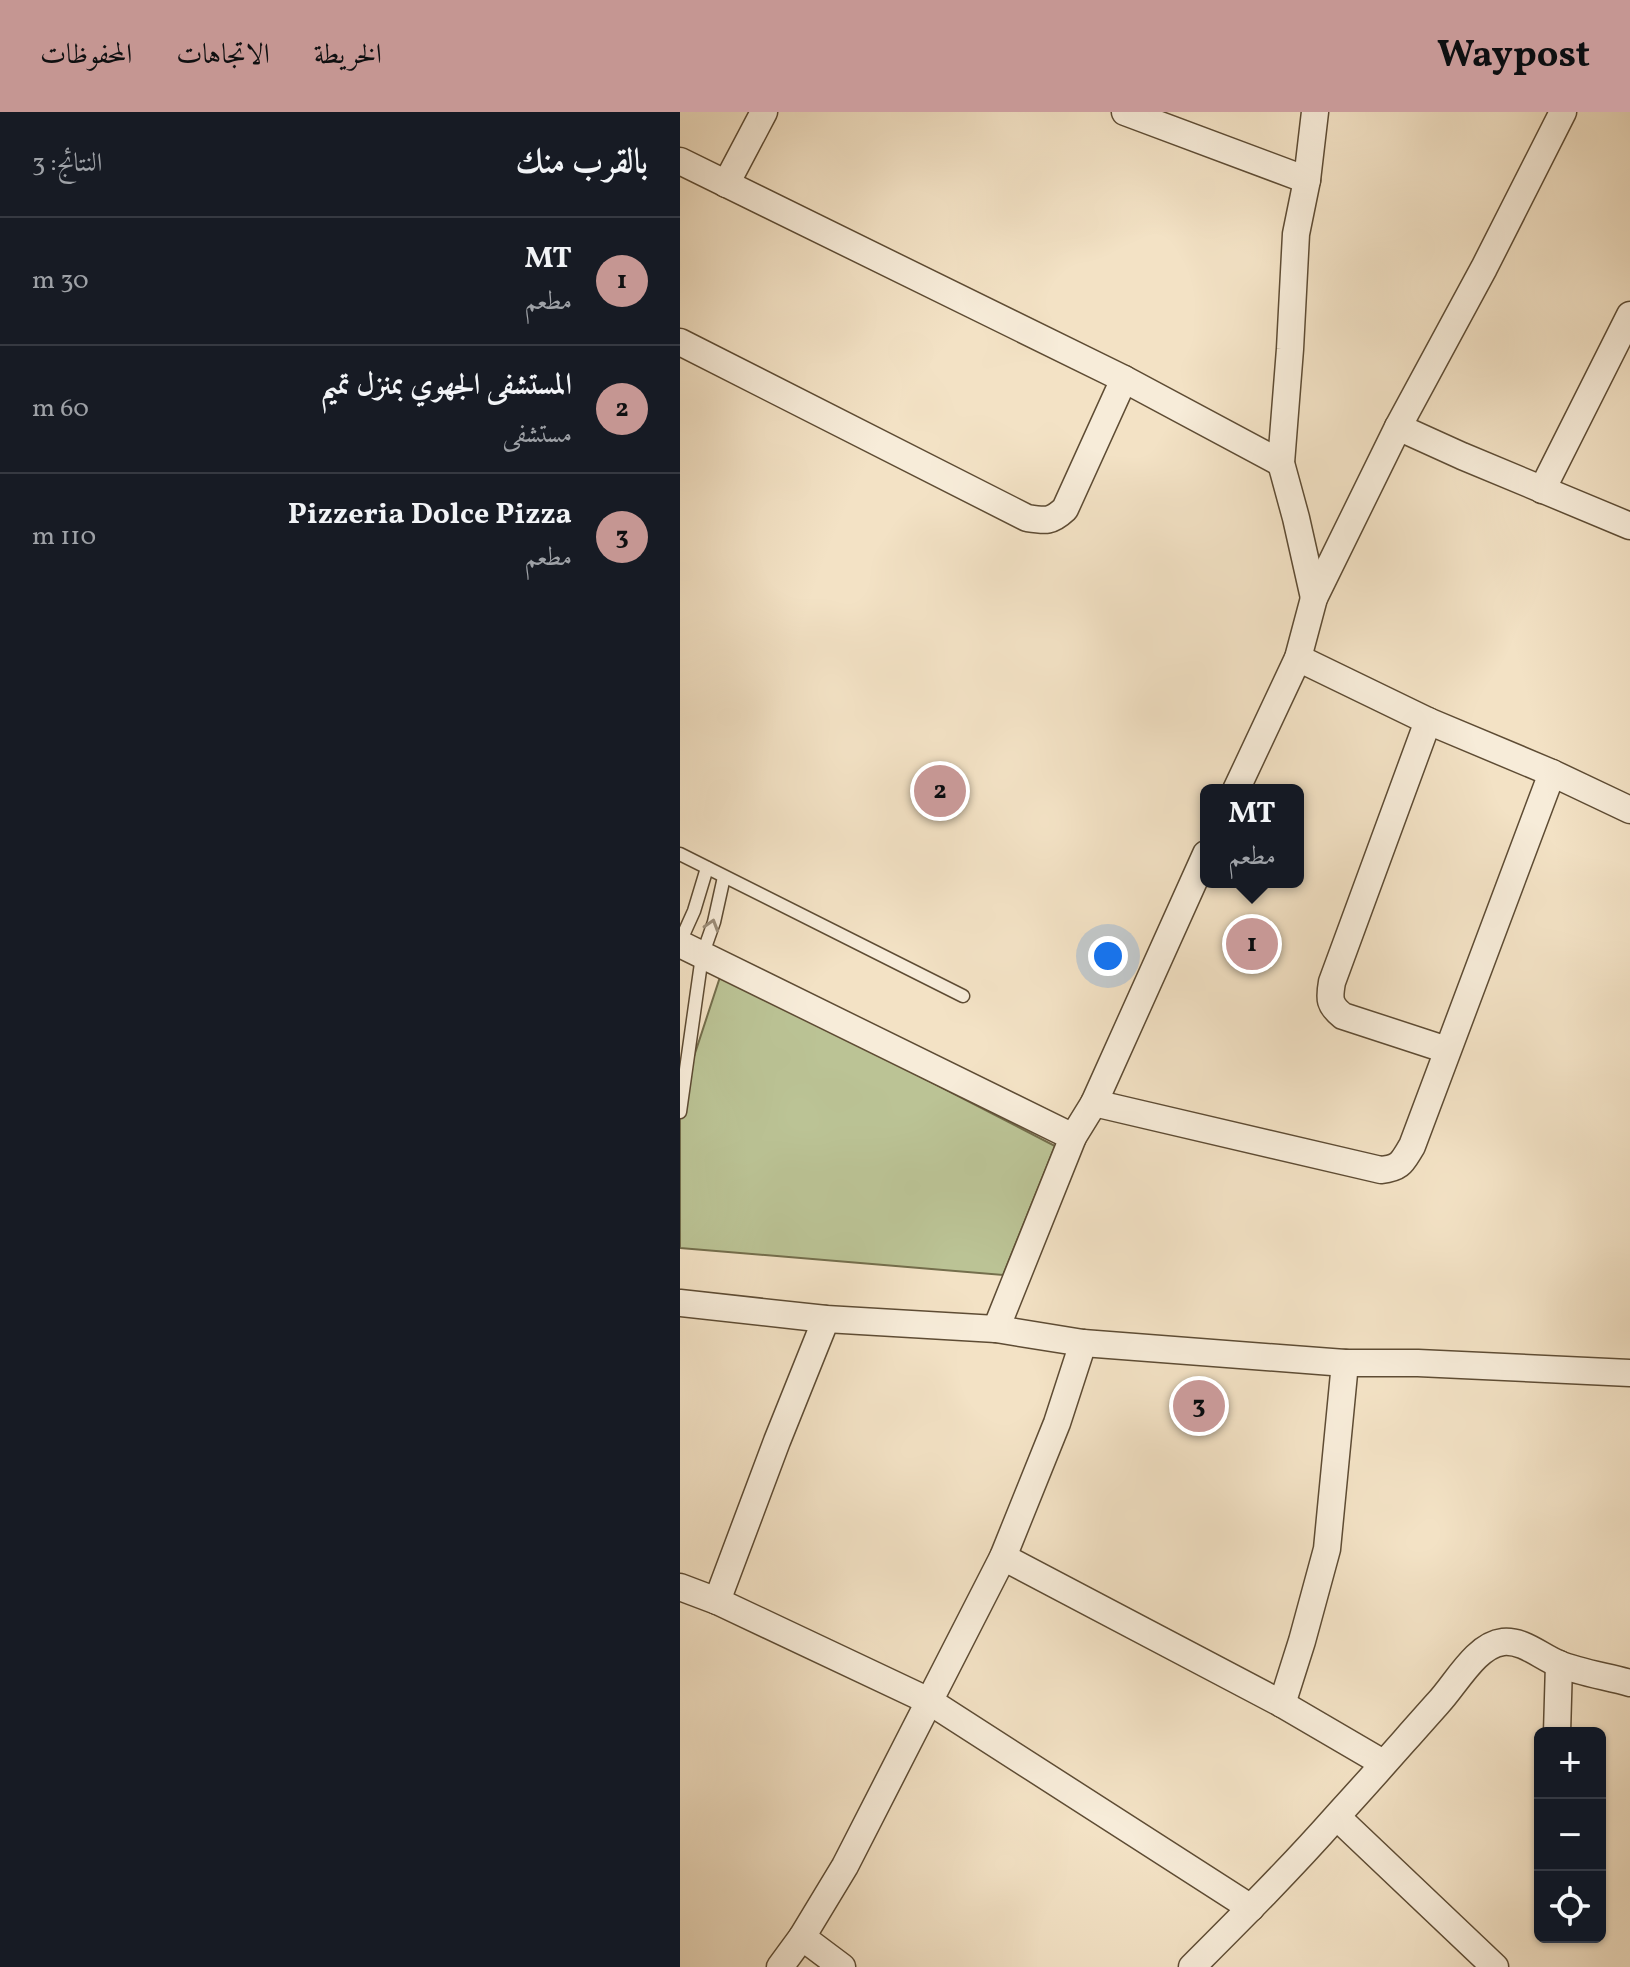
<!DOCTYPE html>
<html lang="ar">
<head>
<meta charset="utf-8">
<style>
  body { margin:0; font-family:Vollkorn,Amiri,serif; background:#20242c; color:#f1f3f6; direction:rtl }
  .controls { position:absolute; right:24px; bottom:24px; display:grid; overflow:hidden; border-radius:12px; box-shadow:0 2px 6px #0004 }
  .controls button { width:72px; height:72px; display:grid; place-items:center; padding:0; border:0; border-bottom:2px solid #363941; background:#171b24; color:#f1f3f6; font:40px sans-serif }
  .you { position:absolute; left:428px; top:844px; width:28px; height:28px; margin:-20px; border:6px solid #fff; border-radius:50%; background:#1a73e8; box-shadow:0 0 0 12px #1a73e833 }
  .badge { display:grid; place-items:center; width:52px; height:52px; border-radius:50%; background:#c59692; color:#111; font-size:26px; font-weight:700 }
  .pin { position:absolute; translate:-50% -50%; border:4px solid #fff; box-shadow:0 2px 8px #0006 }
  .popup { position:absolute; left:520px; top:672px; width:104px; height:104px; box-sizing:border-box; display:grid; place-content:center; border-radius:12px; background:#171b24; filter:drop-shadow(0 2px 6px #0005); font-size:26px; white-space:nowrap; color:#9ea1a6 }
  .popup b { font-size:30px; color:#f1f3f6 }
  .popup::after { content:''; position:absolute; left:50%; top:100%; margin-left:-16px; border:16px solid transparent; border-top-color:#171b24 }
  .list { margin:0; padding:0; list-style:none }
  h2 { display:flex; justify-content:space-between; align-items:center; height:104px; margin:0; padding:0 32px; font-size:34px }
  h2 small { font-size:26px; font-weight:400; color:#9ea1a6 }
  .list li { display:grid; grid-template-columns:52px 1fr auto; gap:24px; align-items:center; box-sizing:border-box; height:128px; padding:0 32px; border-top:2px solid #363941 }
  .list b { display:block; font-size:30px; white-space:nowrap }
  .list p { margin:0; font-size:26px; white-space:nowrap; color:#9ea1a6 }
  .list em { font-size:26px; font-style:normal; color:#9ea1a6 }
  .icon { flex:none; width:44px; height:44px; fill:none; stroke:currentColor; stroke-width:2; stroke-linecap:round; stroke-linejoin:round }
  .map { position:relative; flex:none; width:950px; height:1855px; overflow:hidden; direction:ltr }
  header { display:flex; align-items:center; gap:48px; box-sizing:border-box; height:112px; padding:0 40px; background:#c59692; color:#111 }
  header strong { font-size:38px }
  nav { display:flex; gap:44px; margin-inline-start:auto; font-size:28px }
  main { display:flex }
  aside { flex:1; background:#171b24 }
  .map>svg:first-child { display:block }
</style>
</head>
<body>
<header>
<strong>Waypost</strong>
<nav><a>الخريطة</a><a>الاتجاهات</a><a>المحفوظات</a></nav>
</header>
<main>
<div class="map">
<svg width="950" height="1855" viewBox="0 0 950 1855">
  <rect width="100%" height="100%" fill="#f3e2c5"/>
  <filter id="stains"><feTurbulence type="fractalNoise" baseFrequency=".0025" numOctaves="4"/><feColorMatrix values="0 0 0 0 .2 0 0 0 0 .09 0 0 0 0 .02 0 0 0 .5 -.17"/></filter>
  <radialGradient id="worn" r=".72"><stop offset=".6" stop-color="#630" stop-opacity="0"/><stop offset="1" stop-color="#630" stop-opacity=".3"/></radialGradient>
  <path fill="#bbc395" stroke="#746e4c" stroke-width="2" d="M41,862L375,1034L323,1163L0,1136V987Z"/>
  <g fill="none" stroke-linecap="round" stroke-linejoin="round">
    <g stroke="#5e4c34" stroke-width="15">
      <g id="service">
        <path d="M0,742L283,884"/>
        <path d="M0,830L14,799L27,756"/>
        <path d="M0,1000L22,844L34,810L44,765"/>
      </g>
    </g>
    <g stroke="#5e4c34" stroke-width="29">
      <g id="minor">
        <path d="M445,0L627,68"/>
        <path d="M0,49L444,267L601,351"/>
        <path d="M46,72L84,0"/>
        <path d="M0,230L347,406C366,409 371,410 385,397L444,267"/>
        <path d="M718,315L782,344L950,414"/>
        <path d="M862,378L950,203"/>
        <path d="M634,486L616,406L601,351L610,237L616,122L627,68L635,0"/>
        <path d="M618,546L748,609L872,661L950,698"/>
        <path d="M748,609L652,870C649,887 649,893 663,904L767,938"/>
        <path d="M556,678L618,546L634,486L718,315L804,156L883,0"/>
        <path d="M0,832L393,1025"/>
        <path d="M414,991L701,1058C721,1056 722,1050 732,1034L872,661"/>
        <path d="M0,1191L146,1207L316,1217L403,1231L665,1251H738L950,1261"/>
        <path d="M316,1217L393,1025L414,991L526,742"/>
        <path d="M323,1445L602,1592L703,1651"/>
        <path d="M0,1475L37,1489L249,1589L571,1796"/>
        <path d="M37,1489L97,1329L146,1207"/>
        <path d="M602,1592L622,1529L647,1437L665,1251"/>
        <path d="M877,1621L879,1552"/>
        <path d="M657,1705L815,1855"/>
        <path d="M122,1825L162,1855"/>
        <path d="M100,1855L122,1825L165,1754L323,1445L377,1311L403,1231"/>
        <path d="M512,1855C561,1806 610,1757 656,1705C691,1667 724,1629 758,1591C776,1572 796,1533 823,1530C844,1528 861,1545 879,1552C898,1560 929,1565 950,1571"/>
      </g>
    </g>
    <use href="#service" stroke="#f7ecd9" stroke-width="12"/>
    <use href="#minor" stroke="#f7ecd9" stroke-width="26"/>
  </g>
  <defs><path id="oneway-chevron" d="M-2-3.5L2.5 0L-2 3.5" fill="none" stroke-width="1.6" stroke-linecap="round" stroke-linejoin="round" transform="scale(2)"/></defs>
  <use stroke="#9c8e79" href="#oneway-chevron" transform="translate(32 813) rotate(-73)"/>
  <rect width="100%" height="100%" filter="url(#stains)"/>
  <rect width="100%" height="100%" fill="url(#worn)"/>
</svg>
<div class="controls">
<button>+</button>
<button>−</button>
<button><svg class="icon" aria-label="locate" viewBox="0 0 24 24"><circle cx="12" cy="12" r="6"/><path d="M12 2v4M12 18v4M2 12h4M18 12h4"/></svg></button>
</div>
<div class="you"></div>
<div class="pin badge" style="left:572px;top:832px">1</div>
<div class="popup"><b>MT</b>مطعم</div>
<div class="pin badge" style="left:260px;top:679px">2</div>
<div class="pin badge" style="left:519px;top:1294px">3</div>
</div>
<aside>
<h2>بالقرب منك<small>النتائج: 3</small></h2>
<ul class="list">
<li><span class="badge">1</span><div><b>MT</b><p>مطعم</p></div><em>30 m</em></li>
<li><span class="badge">2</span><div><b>المستشفى الجهوي بمنزل تميم</b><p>مستشفى</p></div><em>60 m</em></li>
<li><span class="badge">3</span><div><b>Pizzeria Dolce Pizza</b><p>مطعم</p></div><em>110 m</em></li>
</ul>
</aside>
</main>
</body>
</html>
